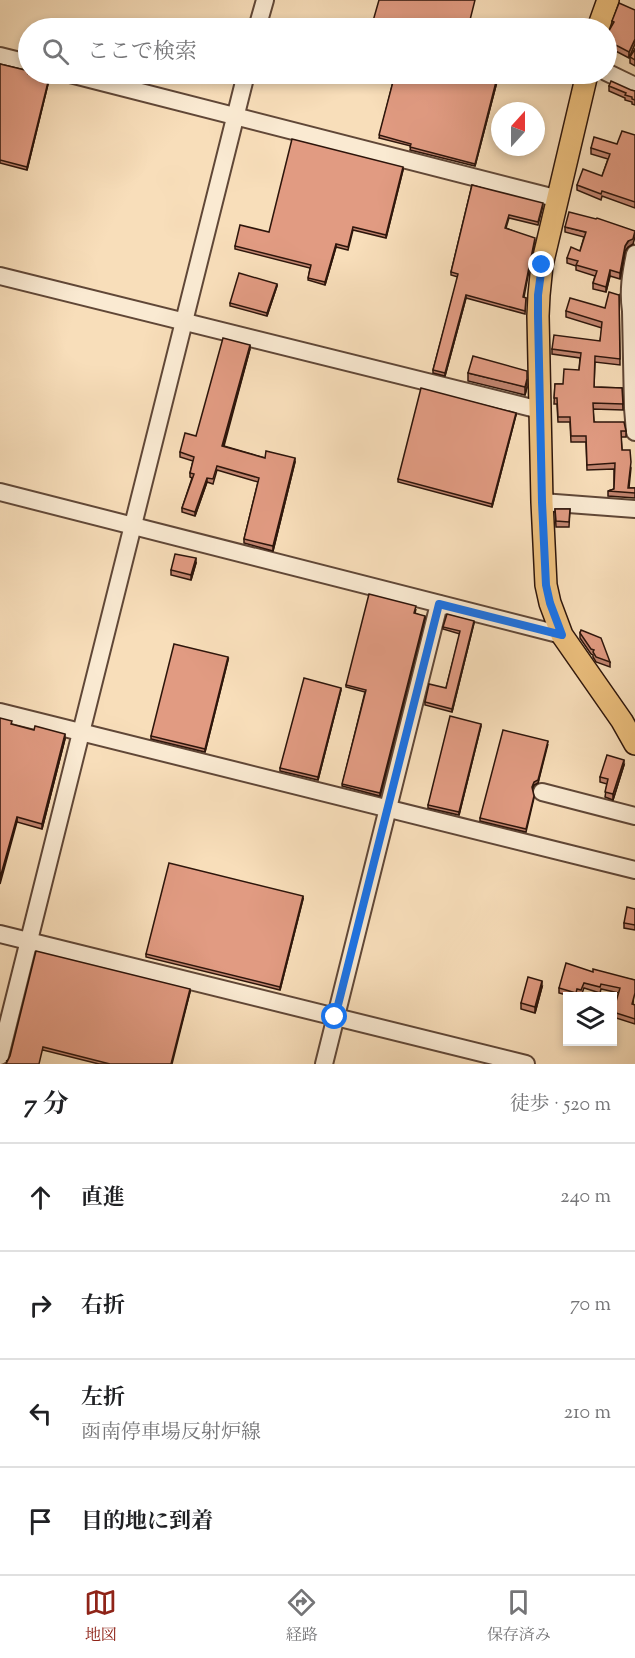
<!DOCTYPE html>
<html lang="ja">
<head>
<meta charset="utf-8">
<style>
  body { margin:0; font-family:"Sorts Mill Goudy","Noto Serif JP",serif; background:#f6f6f6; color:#202124 }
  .controls { position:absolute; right:18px; bottom:18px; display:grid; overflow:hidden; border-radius:0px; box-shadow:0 3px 9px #0003 }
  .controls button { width:54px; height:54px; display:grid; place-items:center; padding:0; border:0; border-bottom:2px solid #e0e0e0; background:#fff; color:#202124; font:30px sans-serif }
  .compass { position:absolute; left:491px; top:102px; width:54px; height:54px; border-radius:50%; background:#fff; box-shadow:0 3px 9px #0003; rotate:21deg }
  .stop { position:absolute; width:18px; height:18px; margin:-14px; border:4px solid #1a73e8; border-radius:50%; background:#fff }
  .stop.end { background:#1a73e8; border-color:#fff; box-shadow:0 2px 6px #0008 }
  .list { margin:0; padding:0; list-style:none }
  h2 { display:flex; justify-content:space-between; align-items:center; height:78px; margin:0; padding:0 24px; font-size:26px }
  h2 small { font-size:20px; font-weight:400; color:#757577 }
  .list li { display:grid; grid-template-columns:39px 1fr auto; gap:18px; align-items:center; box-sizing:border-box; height:108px; padding:0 24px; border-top:2px solid #e0e0e0 }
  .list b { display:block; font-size:22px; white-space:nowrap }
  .list p { margin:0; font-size:20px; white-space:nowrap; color:#757577 }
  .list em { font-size:20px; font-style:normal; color:#757577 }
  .icon { flex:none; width:33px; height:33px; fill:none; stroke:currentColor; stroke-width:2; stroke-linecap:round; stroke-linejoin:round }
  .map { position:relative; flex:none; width:635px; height:1064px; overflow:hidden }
  .search { position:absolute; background:#fff; box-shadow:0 3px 9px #0003; left:18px; right:18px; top:18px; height:66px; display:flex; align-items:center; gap:15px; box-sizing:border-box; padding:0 21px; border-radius:33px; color:#757577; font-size:22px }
  .sheet { height:510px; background:#fff }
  nav { display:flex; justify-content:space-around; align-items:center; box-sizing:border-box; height:84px; border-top:2px solid #e0e0e0; background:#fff; font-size:16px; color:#757577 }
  nav a { display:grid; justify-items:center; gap:3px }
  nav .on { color:#8f2418 }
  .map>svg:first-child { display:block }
</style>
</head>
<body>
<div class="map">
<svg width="635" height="1064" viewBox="0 0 635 1064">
  <rect width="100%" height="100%" fill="#f8deba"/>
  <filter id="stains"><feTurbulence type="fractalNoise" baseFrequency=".00333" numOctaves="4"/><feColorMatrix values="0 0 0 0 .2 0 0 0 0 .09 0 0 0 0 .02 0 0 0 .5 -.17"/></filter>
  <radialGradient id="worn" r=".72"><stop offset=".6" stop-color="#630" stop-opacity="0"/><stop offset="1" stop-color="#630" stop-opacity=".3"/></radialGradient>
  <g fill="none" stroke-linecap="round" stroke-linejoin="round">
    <g stroke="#604737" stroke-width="20">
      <g id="minor">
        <path d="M257,28L265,0"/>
        <path d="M0,56L28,63"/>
        <path d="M606,72L635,86"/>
        <path d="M70,74L559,199"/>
        <path d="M635,254C631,273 628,291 631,311L633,408L635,432"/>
        <path d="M0,276L540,410"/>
        <path d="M0,492L562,635"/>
        <path d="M542,502L635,509"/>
        <path d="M0,712L635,870"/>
        <path d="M542,792L635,816"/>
        <path d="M0,934L526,1064"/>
        <path d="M0,1056L246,74"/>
        <path d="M324,1064L439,604"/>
      </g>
    </g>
    <g stroke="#2d150b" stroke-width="24">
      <g id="major">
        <path d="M598,28L608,0"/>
        <path d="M587,74L542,265L539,295L538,316L542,502L546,585L550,603L562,635L622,721L635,744"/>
      </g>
    </g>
    <use href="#minor" stroke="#faead2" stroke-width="16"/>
    <use href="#major" stroke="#ecbf7d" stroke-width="21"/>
  </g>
  <g fill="#c28570" stroke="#2d150b" stroke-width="1.5">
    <path d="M635,10L629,58L606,46V36L612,26V21Z"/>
    <path d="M635,49V66L630,63V57Z"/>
    <path d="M0,64L50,76L27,170L0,163Z"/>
    <path d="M395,74H499L475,166L410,150L411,146L379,138Z"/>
    <path d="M609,86L635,91V105L632,104V102L625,100V98L609,91Z"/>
    <path d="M635,135V208L602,196L601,200L577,190V185L602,176L608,159L591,154V148L617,144Z"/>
    <path d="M403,170L386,238L353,230L348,250L336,247L325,285L308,280L310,268L235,249V246L269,232Z"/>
    <path d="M472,185L543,206L538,225L509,218L506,228L535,240L524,297L526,298L525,314L466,298L445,376L433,373V370L458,277L451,275V272Z"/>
    <path d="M565,227L633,244L628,247L625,251L620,279L610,276L606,292L593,289V283L595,276L576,270V266L567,263V258L580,251L584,237L565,232Z"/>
    <path d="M277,286L267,316L230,306V303Z"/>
    <path d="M619,295L620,365L595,362L594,387L622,388L623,410L593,409L594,422L626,431V437H621L622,450L631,468L629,488H635V498L608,496V491L614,489V469L587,470L586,442H571L570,422H558L557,404H554L555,384H563L579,370L580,358L552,354V349L600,341L602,328L566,317V311L605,308Z"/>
    <path d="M250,349L224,446L265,458L295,462L273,551L244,543V539L258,482L217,470L213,484L207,482L195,516L182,512V508L192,478L190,477V473L193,461L180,457V452L196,436Z"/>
    <path d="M468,373L527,387L525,395L468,381Z"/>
    <path d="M516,415L492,507L398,482V479Z"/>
    <path d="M555,509H570L569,527H556Z"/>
    <path d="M196,563L191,580L171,575V570Z"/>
    <path d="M416,609L415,613L425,618L380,796L342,786L365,692L346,687V685Z"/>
    <path d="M474,623L452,712L425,705V702L446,688L460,634L443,629V627Z"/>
    <path d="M580,633L610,662V667L596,662L593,657V655L591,654L580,638Z"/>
    <path d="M228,660L205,752L151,739V736Z"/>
    <path d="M341,690L318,780L280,771V768Z"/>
    <path d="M12,725L65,739L42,829L17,822Z"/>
    <path d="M481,726L459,815L428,808V805Z"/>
    <path d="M548,744L538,783L534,785L532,789L534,798L526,832L480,821V818Z"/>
    <path d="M624,765L613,800L605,797L607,784L600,782V777Z"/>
    <path d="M303,899L280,990L146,957V954Z"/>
    <path d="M635,909V930L624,928V923Z"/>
    <path d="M593,972L635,980L633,1004L635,1005V1024L613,1017V1012L619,993L601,989L600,993L584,988L581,996L577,994L576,996H570L559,993V988Z"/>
    <path d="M542,987L535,1013L521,1009V1003Z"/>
    <path d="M190,992L172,1064H99L43,1050L6,1061Z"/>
  </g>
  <g fill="#9e6c5b" stroke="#2d150b" stroke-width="1.5">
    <path d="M635,39V44L629,58V52Z"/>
    <path d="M50,74V76L27,170V167Z"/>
    <path d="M498,74H499L475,166V164Z"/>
    <path d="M403,167V170L386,238V235Z"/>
    <path d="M635,232V237L633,244L628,247L625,251L620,279V273L625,246Z"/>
    <path d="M336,244V247L325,285V282Z"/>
    <path d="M610,270V276L606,292V287Z"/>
    <path d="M277,284V286L267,316V313Z"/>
    <path d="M466,295V298L445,376V373Z"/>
    <path d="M250,345V349L222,450V446Z"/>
    <path d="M527,379V387L525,395V387Z"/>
    <path d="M516,413V415L492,507V504Z"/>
    <path d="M295,458V462L273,551V546Z"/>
    <path d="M207,478V482L195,516V512Z"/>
    <path d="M196,558V563L191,580V575Z"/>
    <path d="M425,616V618L380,796V793Z"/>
    <path d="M474,621V623L452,712V709Z"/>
    <path d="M228,657V660L205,752V749Z"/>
    <path d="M341,688V690L318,780V777Z"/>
    <path d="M481,724V726L459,815V812Z"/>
    <path d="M65,734V739L42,829V824Z"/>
    <path d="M548,741L538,783L534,785L532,790V787Z"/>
    <path d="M624,760V765L613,800V794Z"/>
    <path d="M17,817V822L0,884V878Z"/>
    <path d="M303,896V899L280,990V987Z"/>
    <path d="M542,981V987L535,1013V1007Z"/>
    <path d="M190,989V992L171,1064Z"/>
  </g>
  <g fill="#e19b82" stroke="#2d150b" stroke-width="1.5">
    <path d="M379,0H475L468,28H371Z"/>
    <path d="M619,3L635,10V39L629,52L606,40V36L614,22L612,21Z"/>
    <path d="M635,49V60L630,57Z"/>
    <path d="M0,64L25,70H28V74H50L27,167L0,160Z"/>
    <path d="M395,74H498L475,164L410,147L411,144L379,135Z"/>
    <path d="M611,81L631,90L635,91V100L632,99V97L625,95L626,93L609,86Z"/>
    <path d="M622,131L635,135V202L602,191L601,194L577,185L583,169L602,176L610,154L591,148L594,137L617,144Z"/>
    <path d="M292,139L403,167L386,235L353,227L348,247L336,244L325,282L308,278L311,265L235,246L240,225L269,232Z"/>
    <path d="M472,185L543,203L538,222L509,215L505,228L535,238L523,297L526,298L525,311L466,295L445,373L433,370L458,274L451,272Z"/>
    <path d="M569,212L596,219L597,218L635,231L633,239L628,241L625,246L620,273L610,270L606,287L593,283L597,271L576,265L578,261L567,258L571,247L580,251L586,232L565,227Z"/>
    <path d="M239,273L277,284L267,313L230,303Z"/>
    <path d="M609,292L619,295L620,359L595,356L594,387L622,388L623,404L593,403L594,422H624L626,431H621L622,450H630L631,462L628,488H635V493L608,491L614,489L615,463L587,465L586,436H571L570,417H558L557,398H554L555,384H563L564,369L579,370L581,353L552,349L554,335L600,341L602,322L566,311L570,298L605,308Z"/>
    <path d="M223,338L250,345L222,446L265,458L266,451L295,458L273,546L244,539L259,478L217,466L213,479L207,478L195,512L182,508L194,474L190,473L194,457L180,452L185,433L196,436Z"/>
    <path d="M473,356L527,371V379L525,387L468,373Z"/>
    <path d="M421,388L516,413L492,504L398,479Z"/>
    <path d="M555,509H570L569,522L556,521Z"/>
    <path d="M175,554L196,558L191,575L171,570Z"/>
    <path d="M369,594L416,606L414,613L425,616L380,793L342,784L366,690L346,685Z"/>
    <path d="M447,614L474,621L452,709L425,702L429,684L446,688L460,631L443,627Z"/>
    <path d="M581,630L601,638L610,662L596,657L593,652L594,650L591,649L580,633Z"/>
    <path d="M174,644L228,657L205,749L151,736Z"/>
    <path d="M304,678L341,688L318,777L280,768Z"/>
    <path d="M450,716L481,724L459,812L428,805Z"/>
    <path d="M0,718L12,721L11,724L34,730L35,726L65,734L42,824L17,817L0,878Z"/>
    <path d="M503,730L548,741L538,780L534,782L532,787L534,796L526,829L480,818Z"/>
    <path d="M607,755L624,760L613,794L605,792L608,779L600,777Z"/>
    <path d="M169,863L303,896L280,987L146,954Z"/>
    <path d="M627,907L635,909V925L624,923Z"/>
    <path d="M36,951L190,989L171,1064H110L43,1047L39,1064H6L10,1056Z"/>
    <path d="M566,963L593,972V969L635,980V993L632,1004L635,1005V1019L613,1012L620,988L601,984L600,987L584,983L581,990L577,989L576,993L559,988Z"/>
    <path d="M528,977L542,981L535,1007L521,1003Z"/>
  </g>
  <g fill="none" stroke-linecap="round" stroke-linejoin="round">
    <path stroke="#1a73e8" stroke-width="8" d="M335,1017L439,604L562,635L550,603L546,585L542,502L538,316V295L542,265"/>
  </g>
  <rect width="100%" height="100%" filter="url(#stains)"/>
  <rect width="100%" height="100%" fill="url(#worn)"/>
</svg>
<div class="controls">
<button><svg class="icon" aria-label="layers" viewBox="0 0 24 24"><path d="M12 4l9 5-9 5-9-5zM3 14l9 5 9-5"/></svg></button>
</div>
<svg class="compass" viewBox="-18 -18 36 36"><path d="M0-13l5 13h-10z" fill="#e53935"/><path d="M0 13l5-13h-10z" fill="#757577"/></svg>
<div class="stop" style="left:335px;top:1017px"></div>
<div class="stop end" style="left:542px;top:265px"></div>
<div class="search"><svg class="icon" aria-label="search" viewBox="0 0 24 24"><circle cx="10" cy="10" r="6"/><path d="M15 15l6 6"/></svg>ここで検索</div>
</div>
<section class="sheet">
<h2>7 分<small>徒歩 · 520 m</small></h2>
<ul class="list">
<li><svg class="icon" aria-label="ahead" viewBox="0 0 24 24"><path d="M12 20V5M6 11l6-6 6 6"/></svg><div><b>直進</b></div><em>240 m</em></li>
<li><svg class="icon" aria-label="right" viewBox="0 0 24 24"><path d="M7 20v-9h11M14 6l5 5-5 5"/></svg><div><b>右折</b></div><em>70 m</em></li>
<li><svg class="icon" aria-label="left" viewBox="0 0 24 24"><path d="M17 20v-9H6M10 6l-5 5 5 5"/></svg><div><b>左折</b><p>函南停車場反射炉線</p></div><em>210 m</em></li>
<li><svg class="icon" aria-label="arrive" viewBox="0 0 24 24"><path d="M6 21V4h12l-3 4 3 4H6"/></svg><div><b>目的地に到着</b></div></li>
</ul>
</section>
<nav>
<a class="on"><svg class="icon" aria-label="map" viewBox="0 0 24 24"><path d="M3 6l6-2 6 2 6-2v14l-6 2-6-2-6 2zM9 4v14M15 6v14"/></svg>地図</a>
<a><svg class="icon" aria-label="directions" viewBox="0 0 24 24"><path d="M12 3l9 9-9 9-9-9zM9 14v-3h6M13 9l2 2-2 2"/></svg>経路</a>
<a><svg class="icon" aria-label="saved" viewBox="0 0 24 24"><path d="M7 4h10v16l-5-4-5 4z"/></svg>保存済み</a>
</nav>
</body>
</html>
